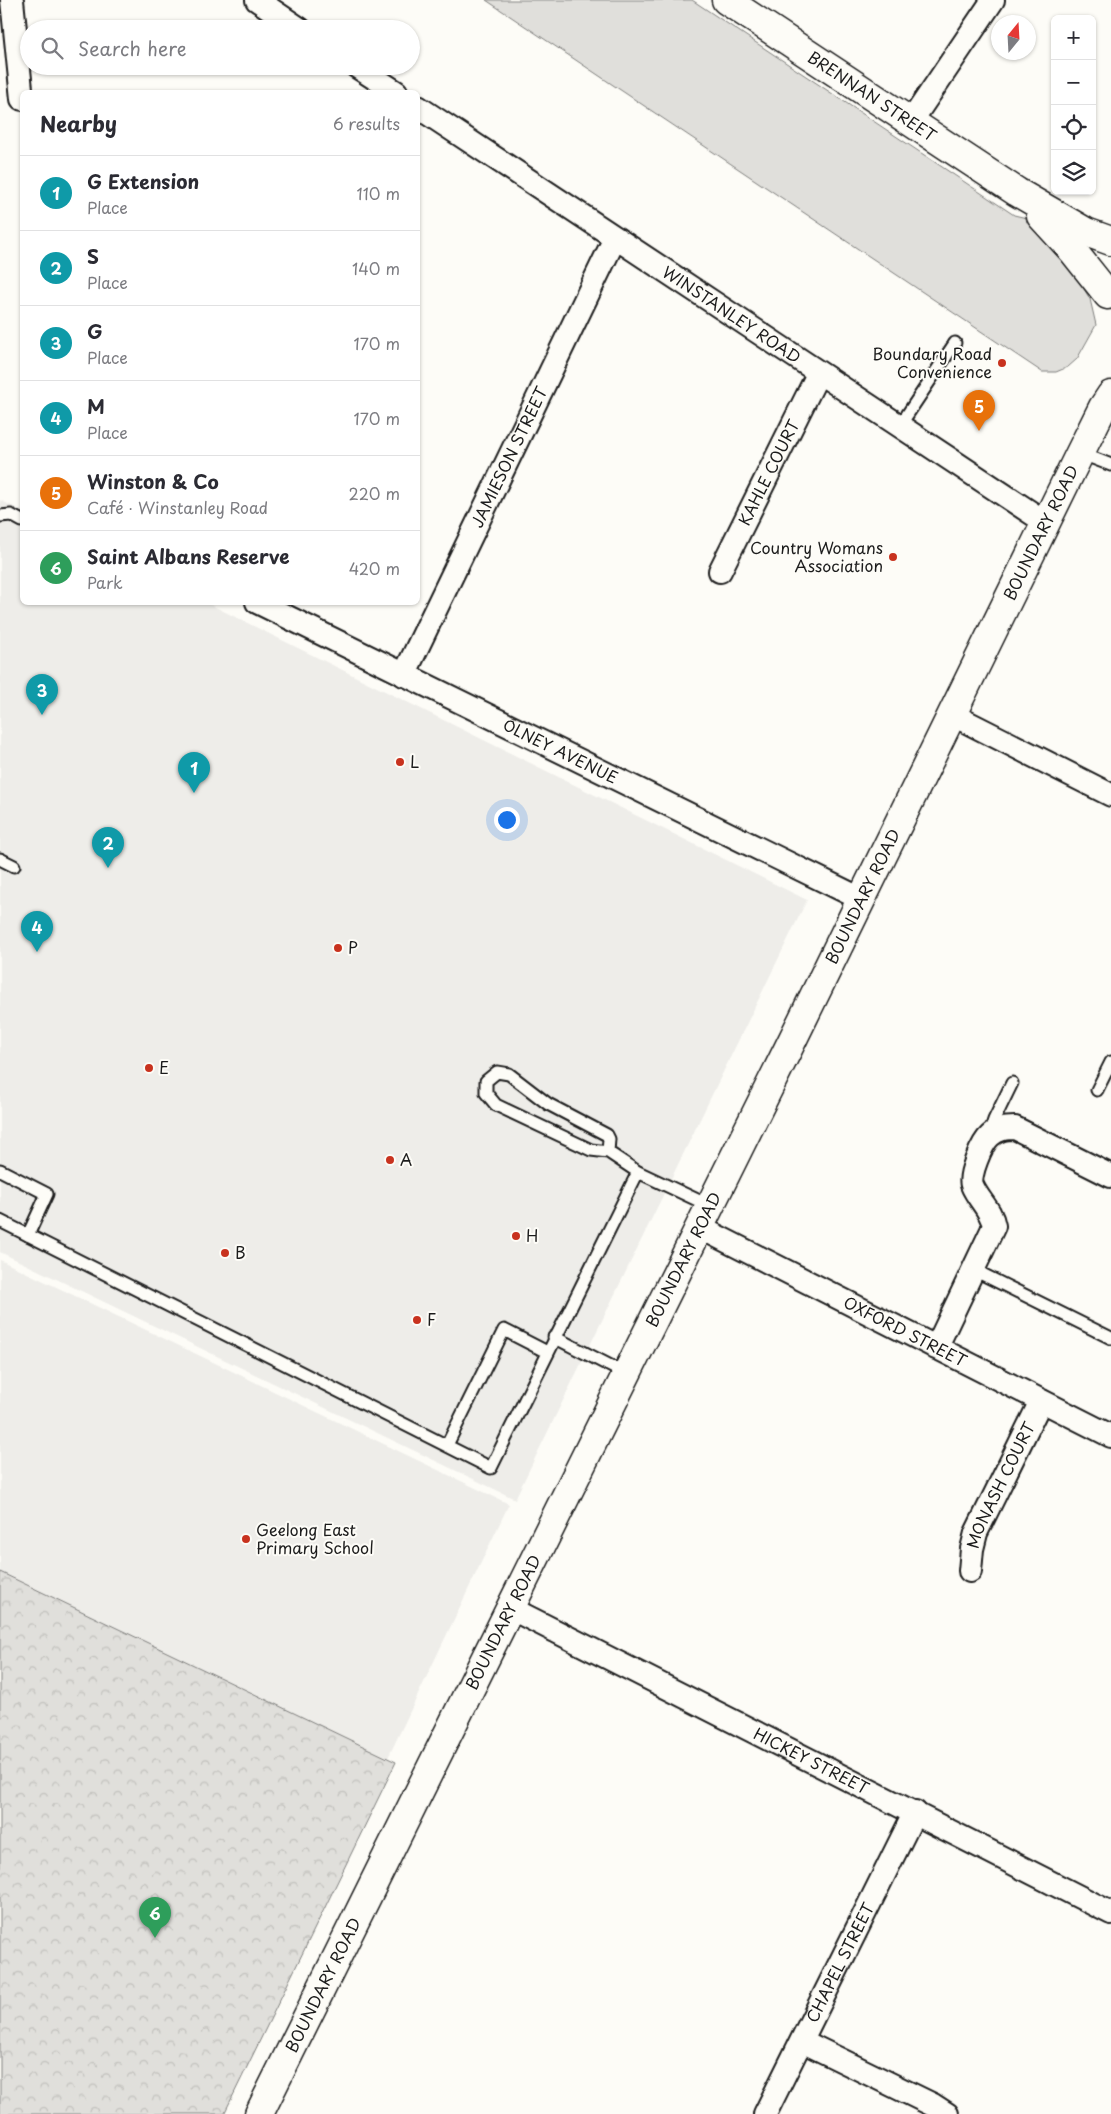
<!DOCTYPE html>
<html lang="en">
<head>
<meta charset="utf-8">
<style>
  body { margin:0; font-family:"Playpen Sans",sans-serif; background:#f2f2f3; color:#2b2b33 }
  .controls { position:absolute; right:15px; top:15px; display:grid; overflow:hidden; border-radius:8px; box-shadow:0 1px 4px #0004 }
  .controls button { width:45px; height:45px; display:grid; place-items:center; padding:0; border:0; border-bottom:1px solid #e1e1e2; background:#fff; color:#2b2b33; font:25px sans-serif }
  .compass { position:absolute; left:991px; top:15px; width:45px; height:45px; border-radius:50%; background:#fff; box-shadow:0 1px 4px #0004; rotate:18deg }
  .you { position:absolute; left:506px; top:819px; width:18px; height:18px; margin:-12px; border:4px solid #fff; border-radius:50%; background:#1a73e8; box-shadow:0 0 0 8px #1a73e833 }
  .badge { display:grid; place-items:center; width:32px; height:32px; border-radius:50%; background:#c8321e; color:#fff; font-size:16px; font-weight:700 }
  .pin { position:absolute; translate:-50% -41px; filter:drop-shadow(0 1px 2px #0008) }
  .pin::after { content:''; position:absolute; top:26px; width:18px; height:15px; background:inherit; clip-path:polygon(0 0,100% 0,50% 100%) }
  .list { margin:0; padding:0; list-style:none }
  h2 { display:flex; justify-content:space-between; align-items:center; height:65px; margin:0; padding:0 20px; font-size:21px }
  h2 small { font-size:16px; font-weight:400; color:#7c7c81 }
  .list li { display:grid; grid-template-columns:32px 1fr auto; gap:15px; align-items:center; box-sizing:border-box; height:75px; padding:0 20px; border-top:1px solid #e1e1e2 }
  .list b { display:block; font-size:19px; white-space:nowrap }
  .list p { margin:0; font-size:16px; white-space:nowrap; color:#7c7c81 }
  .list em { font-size:16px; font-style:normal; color:#7c7c81 }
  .icon { flex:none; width:28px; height:28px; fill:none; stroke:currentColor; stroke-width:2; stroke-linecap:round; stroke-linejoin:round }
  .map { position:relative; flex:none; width:1111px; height:2114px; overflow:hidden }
  .search { position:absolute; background:#fff; box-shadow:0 1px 4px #0004; left:20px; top:20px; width:400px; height:55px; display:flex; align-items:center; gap:12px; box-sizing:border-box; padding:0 18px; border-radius:28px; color:#7c7c81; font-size:19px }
  .panel { position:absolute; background:#fff; box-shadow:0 1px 4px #0004; left:20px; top:90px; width:400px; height:515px; border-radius:8px }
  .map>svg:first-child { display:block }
</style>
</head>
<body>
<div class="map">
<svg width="1111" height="2114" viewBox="0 0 1111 2114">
  <defs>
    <pattern id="forest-crowns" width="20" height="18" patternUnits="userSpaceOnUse" patternTransform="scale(1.25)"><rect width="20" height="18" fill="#e0dfdb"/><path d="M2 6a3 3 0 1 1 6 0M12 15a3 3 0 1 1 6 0" fill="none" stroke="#c0bfbb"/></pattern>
  </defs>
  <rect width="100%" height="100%" fill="#fdfcf7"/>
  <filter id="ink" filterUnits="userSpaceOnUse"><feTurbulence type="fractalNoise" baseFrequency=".02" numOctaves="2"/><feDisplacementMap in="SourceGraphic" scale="10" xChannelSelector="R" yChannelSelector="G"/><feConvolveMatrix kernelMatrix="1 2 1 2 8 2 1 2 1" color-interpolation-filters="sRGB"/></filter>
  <g filter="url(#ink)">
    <g fill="#eeede9">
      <path d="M0,500L22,511V602L207,603L807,900L515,1499L0,1252Z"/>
      <path d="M0,1260L509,1504L385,1764L0,1574Z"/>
    </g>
    <path fill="#e0dfdb" stroke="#7e7e7c" d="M486,0H692L1014,215L1031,219L1081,284L1090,299L1096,325L1077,359L1068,367L1056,372H1042Z"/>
    <path fill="url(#forest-crowns)" stroke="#7e7e7c" d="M0,1572L396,1762L224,2114H0Z"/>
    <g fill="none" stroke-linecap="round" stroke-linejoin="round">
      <g stroke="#1c1c1c" stroke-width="15">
        <g id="lane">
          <path d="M899,427L955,343"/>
          <path d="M1080,453L1111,465"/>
          <path d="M0,516L11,515L22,521"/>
          <path d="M0,859L14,866"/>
          <path d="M1097,1090L1111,1062"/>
          <path d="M989,1135L994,1120L1012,1083"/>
          <path d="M0,1170L47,1194L28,1235L491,1468L638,1172L608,1152L591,1150L496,1105L486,1093V1081L497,1072L509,1074L548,1104L607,1135L609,1139L608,1152"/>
          <path d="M638,1172L710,1206"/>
          <path d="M0,1221L28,1235"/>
          <path d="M974,1270L1111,1338"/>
          <path d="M554,1337L626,1374"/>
          <path d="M447,1445L504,1330L547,1352"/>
        </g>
      </g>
      <g stroke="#1c1c1c" stroke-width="26">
        <g id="street">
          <path d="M12,0L22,99"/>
          <path d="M257,0L300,29"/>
          <path d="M356,66L396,92"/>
          <path id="s1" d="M418,107L1045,522"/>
          <path d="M910,123L993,0"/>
          <path id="s2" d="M720,571L818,374"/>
          <path id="s3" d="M257,602L861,899"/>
          <path id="s4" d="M404,675L615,238"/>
          <path d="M953,715L1111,795"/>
          <path id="s5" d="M699,1227L1111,1436"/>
          <path d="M936,1348L994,1226C991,1209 978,1200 972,1185C968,1176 982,1143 990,1136C998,1129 1005,1128 1015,1128L1111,1176"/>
          <path id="s6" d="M970,1571L972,1549L976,1533L1041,1401"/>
          <path id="s7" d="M510,1608L1111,1913"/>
          <path d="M802,2041L933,2105L947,2114"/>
          <path id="s8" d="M765,2114L915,1812"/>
        </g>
      </g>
      <g stroke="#1c1c1c" stroke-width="31">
        <g id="secondary">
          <path id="s9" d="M726,0L1017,192L1086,232L1111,241"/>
          <path d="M1041,216L1073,251L1108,295"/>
          <path id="s10" d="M259,2114L789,1047L1080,453L1103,407L1111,395"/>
        </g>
      </g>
      <use href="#lane" stroke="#fdfcf7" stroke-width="11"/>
      <use href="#street" stroke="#fdfcf7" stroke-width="22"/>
      <use href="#secondary" stroke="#fdfcf7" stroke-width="28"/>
    </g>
  </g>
  <g fill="#c8321e" stroke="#fdfcf7" stroke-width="2">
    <circle cx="1002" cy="363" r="5"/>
    <circle cx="893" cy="557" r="5"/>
    <circle cx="400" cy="762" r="5"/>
    <circle cx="338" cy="948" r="5"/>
    <circle cx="149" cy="1068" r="5"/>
    <circle cx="390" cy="1160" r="5"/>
    <circle cx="516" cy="1236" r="5"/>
    <circle cx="225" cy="1253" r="5"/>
    <circle cx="417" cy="1320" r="5"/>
    <circle cx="246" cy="1539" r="5"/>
  </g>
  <g text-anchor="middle" stroke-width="4" stroke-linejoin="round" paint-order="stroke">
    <g font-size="16" fill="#1c1c1c" stroke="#fdfcf7">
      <text dy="6" stroke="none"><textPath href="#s9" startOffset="175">BRENNAN STREET</textPath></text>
      <text dy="6" stroke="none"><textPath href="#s1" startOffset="376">WINSTANLEY ROAD</textPath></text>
      <text dy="6" stroke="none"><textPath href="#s4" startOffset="242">JAMIESON STREET</textPath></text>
      <text dy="6" stroke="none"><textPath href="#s2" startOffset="110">KAHLE COURT</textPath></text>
      <text dy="6" stroke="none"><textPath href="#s10" startOffset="1764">BOUNDARY ROAD</textPath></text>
      <text dy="6" stroke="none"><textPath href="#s3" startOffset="338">OLNEY AVENUE</textPath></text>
      <text dy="6" stroke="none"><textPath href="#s10" startOffset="1359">BOUNDARY ROAD</textPath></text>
      <text dy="6" stroke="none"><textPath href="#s10" startOffset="954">BOUNDARY ROAD</textPath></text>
      <text dy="6" stroke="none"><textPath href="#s5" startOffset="231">OXFORD STREET</textPath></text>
      <text dy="6" stroke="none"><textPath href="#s6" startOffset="92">MONASH COURT</textPath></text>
      <text dy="6" stroke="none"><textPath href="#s10" startOffset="549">BOUNDARY ROAD</textPath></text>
      <text dy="6" stroke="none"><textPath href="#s7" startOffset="338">HICKEY STREET</textPath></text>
      <text dy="6" stroke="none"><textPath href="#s8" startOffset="169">CHAPEL STREET</textPath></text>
      <text dy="6" stroke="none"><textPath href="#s10" startOffset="144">BOUNDARY ROAD</textPath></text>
    </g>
    <g font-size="16" fill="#1c1c1c" stroke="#fdfcf7" text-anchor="start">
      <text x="992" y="360" text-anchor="end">Boundary Road<tspan x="992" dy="18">Convenience</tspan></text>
      <text x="883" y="554" text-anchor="end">Country Womans<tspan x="883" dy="18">Association</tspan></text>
      <text x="410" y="768">L</text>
      <text x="348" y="954">P</text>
      <text x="159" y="1074">E</text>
      <text x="400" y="1166">A</text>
      <text x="526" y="1242">H</text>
      <text x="235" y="1259">B</text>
      <text x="427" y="1326">F</text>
      <text x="256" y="1536">Geelong East<tspan x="256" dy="18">Primary School</tspan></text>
    </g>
  </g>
</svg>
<div class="controls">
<button>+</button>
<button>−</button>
<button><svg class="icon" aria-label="locate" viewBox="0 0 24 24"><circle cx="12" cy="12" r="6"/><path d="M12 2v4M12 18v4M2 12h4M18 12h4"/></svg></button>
<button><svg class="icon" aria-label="layers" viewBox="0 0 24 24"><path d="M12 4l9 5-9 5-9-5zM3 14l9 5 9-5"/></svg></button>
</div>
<svg class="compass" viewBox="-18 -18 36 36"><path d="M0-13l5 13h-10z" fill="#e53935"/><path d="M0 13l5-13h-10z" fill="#7c7c81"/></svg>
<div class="you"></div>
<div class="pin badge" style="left:194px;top:793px;background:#0f9aa8">1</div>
<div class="pin badge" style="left:108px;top:868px;background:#0f9aa8">2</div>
<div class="pin badge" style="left:42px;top:715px;background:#0f9aa8">3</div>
<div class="pin badge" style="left:37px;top:952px;background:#0f9aa8">4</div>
<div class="pin badge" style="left:979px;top:431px;background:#e8710a">5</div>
<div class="pin badge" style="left:155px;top:1938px;background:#2e9e5b">6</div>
<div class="search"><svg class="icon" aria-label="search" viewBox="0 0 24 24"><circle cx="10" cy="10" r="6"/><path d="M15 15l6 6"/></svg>Search here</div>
<section class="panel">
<h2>Nearby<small>6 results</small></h2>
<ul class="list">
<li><span class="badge" style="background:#0f9aa8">1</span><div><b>G Extension</b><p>Place</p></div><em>110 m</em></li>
<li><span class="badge" style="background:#0f9aa8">2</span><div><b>S</b><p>Place</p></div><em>140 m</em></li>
<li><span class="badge" style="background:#0f9aa8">3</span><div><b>G</b><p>Place</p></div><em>170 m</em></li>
<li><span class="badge" style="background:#0f9aa8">4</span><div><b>M</b><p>Place</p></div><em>170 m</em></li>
<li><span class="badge" style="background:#e8710a">5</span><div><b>Winston &amp; Co</b><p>Café · Winstanley Road</p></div><em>220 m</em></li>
<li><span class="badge" style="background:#2e9e5b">6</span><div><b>Saint Albans Reserve</b><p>Park</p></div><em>420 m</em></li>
</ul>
</section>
</div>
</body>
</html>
